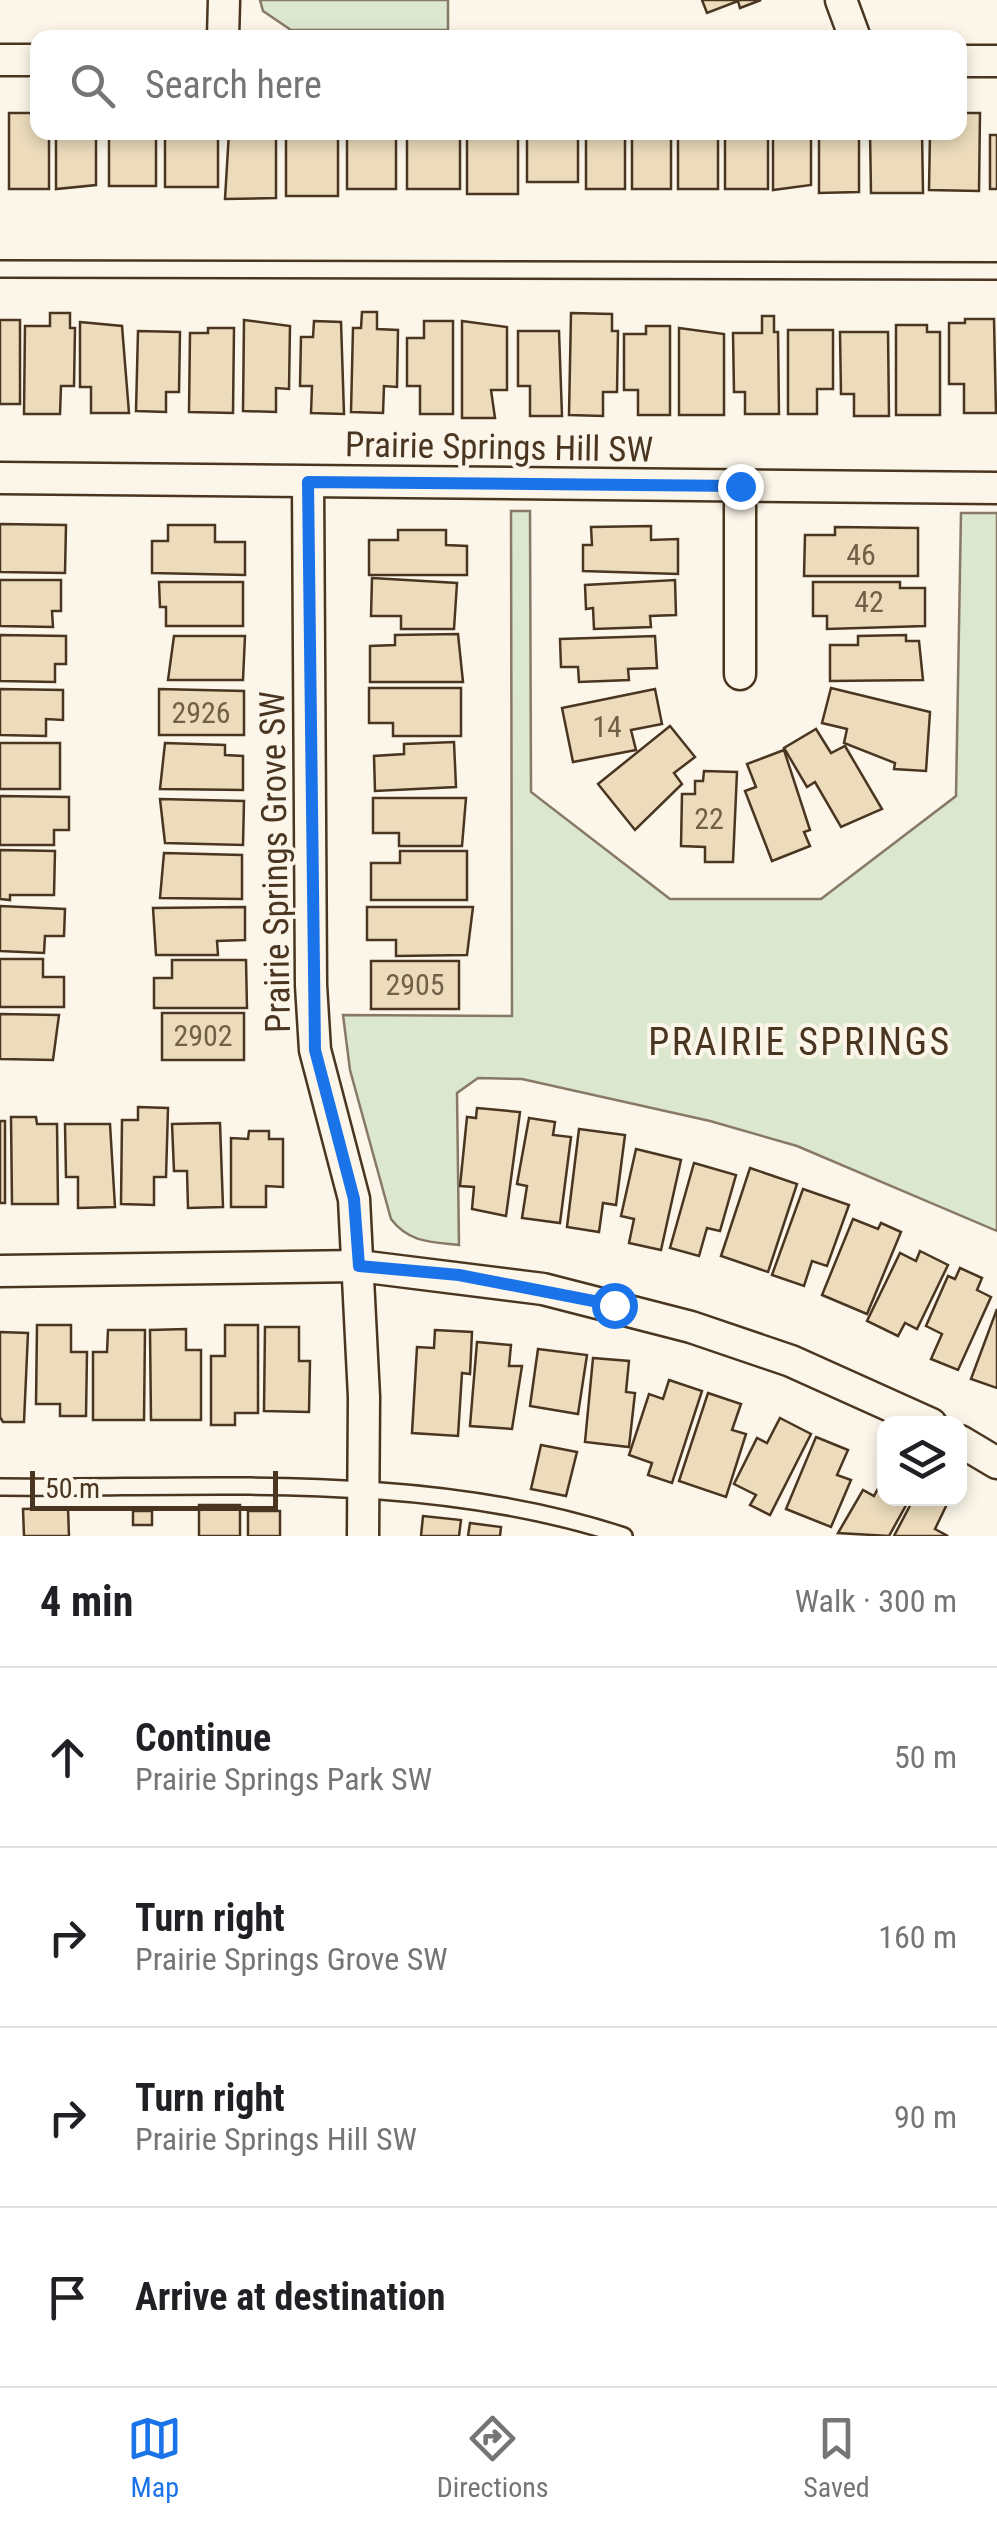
<!DOCTYPE html>
<html lang="en">
<head>
<meta charset="utf-8">
<style>
  body { margin:0; font-family:"Roboto Condensed",sans-serif; background:#f6f6f6; color:#202124 }
  .controls { position:absolute; right:30px; bottom:30px; display:grid; overflow:hidden; border-radius:20px; box-shadow:0 5px 15px #0003 }
  .controls button { width:90px; height:90px; display:grid; place-items:center; padding:0; border:0; border-bottom:2px solid #e0e0e0; background:#fff; color:#202124; font:50px sans-serif }
  .scale { position:absolute; left:30px; bottom:25px; width:248px; box-sizing:border-box; padding-left:10px; border:5px solid #4a3520; border-top:0; font-size:28px; line-height:35px; white-space:nowrap; color:#4a3520; -webkit-text-stroke:8px #fbf6e9; paint-order:stroke }
  .stop { position:absolute; width:30px; height:30px; margin:-22px; border:8px solid #1a73e8; border-radius:50%; background:#fff }
  .stop.end { background:#1a73e8; border-color:#fff; box-shadow:0 2px 10px #0008 }
  .list { margin:0; padding:0; list-style:none }
  h2 { display:flex; justify-content:space-between; align-items:center; height:130px; margin:0; padding:0 40px; font-size:42px }
  h2 small { font-size:32px; font-weight:400; color:#757577 }
  .list li { display:grid; grid-template-columns:65px 1fr auto; gap:30px; align-items:center; box-sizing:border-box; height:180px; padding:0 40px; border-top:2px solid #e0e0e0 }
  .list b { display:block; font-size:38px; white-space:nowrap }
  .list p { margin:0; font-size:32px; white-space:nowrap; color:#757577 }
  .list em { font-size:32px; font-style:normal; color:#757577 }
  .icon { flex:none; width:55px; height:55px; fill:none; stroke:currentColor; stroke-width:2; stroke-linecap:round; stroke-linejoin:round }
  .map { position:relative; flex:none; width:997px; height:1536px; overflow:hidden }
  .search { position:absolute; background:#fff; box-shadow:0 5px 15px #0003; left:30px; right:30px; top:30px; height:110px; display:flex; align-items:center; gap:25px; box-sizing:border-box; padding:0 35px; border-radius:20px; color:#757577; font-size:38px }
  .sheet { height:850px; background:#fff }
  nav { display:flex; justify-content:space-around; align-items:center; box-sizing:border-box; height:140px; border-top:2px solid #e0e0e0; background:#fff; font-size:28px; color:#757577 }
  nav a { display:grid; justify-items:center; gap:5px }
  nav .on { color:#1a73e8 }
  .map>svg:first-child { display:block }
</style>
</head>
<body>
<div class="map">
<svg width="997" height="1536" viewBox="0 0 997 1536">
  <rect width="100%" height="100%" fill="#fbf6e9"/>
  <g fill="#dce7d0" stroke="#887966" stroke-width="2.5">
    <path d="M260,0H448V30H291L263,11Z"/>
    <path d="M511,511H530L531,792L670,899H821L956,796L961,513H997V1231L797,1146L710,1121L522,1079L478,1078L457,1093L459,1245C432,1242 409,1243 391,1219L350,1070L343,1015L512,1016Z"/>
  </g>
  <g fill="#ecdcbc" stroke="#4a3520" stroke-width="2.5">
    <path d="M702,0H761L740,8L738,1L707,13Z"/>
    <path d="M9,113H38V132H49V189H9Z"/>
    <path d="M960,113H980L979,191L929,190L930,132H960Z"/>
    <path d="M56,132H96V185L56,189Z"/>
    <rect x="109" y="132" width="47" height="54"/>
    <rect x="165" y="132" width="53" height="55"/>
    <path d="M229,132H276V198L225,199Z"/>
    <rect x="286" y="132" width="52" height="64"/>
    <rect x="347" y="132" width="49" height="57"/>
    <rect x="407" y="132" width="53" height="57"/>
    <rect x="467" y="132" width="51" height="62"/>
    <rect x="527" y="132" width="51" height="50"/>
    <rect x="586" y="132" width="39" height="57"/>
    <rect x="632" y="132" width="39" height="57"/>
    <rect x="678" y="132" width="40" height="57"/>
    <rect x="725" y="132" width="43" height="57"/>
    <path d="M773,132H811V185L773,190Z"/>
    <path d="M819,132H859V192L819,193Z"/>
    <path d="M870,132H922L923,193H871Z"/>
    <rect x="990" y="135" width="7" height="54"/>
    <path d="M362,312H377V329L398,330L397,387L384,386L383,413L351,412L353,328H361Z"/>
    <path d="M50,313H70V328H75L74,386H61L60,414H24L25,326H50Z"/>
    <path d="M571,313L612,314V331H618L617,392H603V416L569,415Z"/>
    <path d="M762,316H774V332H778L779,414H745V392H734L733,333H762Z"/>
    <path d="M965,319H994L996,413H964V384H949V323H965Z"/>
    <rect x="0" y="320" width="20" height="84"/>
    <path d="M244,320L290,326L289,389L276,388V412L243,411Z"/>
    <path d="M314,321L341,322L344,414L311,413L312,386H300L301,337H313Z"/>
    <path d="M424,321H453V414H420V386H407V338H424Z"/>
    <path d="M462,321L507,327V390H491L495,418H462Z"/>
    <path d="M80,322L122,326L129,413H91V387H80Z"/>
    <path d="M896,325H927V332H940V415H896Z"/>
    <path d="M646,326H670V415H638V390H624V334H646Z"/>
    <path d="M208,328H234L233,413L189,412L190,333H208Z"/>
    <path d="M679,328L724,334V415H679Z"/>
    <path d="M788,330H833V389H817V414H788Z"/>
    <path d="M138,331L180,332L179,392H166V412L136,411Z"/>
    <path d="M518,331H559L562,416H530V386H518Z"/>
    <path d="M840,332H888L889,416H854V394H841Z"/>
    <path d="M0,524L66,525L65,573L0,572Z"/>
    <path d="M168,525H215V542H245V575L152,573V541H168Z"/>
    <path d="M651,526V540L678,539V574L583,571V545H592L591,527Z"/>
    <path d="M835,527L918,528V576H804L805,535H835Z"/>
    <path d="M398,530H446V545L467,546V575H369V540H398Z"/>
    <path d="M372,578L457,583L454,629H401V616H371Z"/>
    <path d="M0,580H61V611H52L53,627L0,626Z"/>
    <path d="M675,580L676,615L650,616L651,627L594,629L593,608L586,609L585,585Z"/>
    <path d="M159,582H243V626H166V607H160Z"/>
    <path d="M813,582H900V588H925V626L827,629V616H813Z"/>
    <path d="M458,634L463,682H370V646L395,645V635Z"/>
    <path d="M0,635L66,636V664H55V682L0,681Z"/>
    <path d="M906,635V641H919L923,680L830,681V645H858V636Z"/>
    <path d="M174,636H245L243,680H168Z"/>
    <path d="M655,636L657,668L628,669L629,680L579,682L578,667H561L560,639Z"/>
    <path d="M369,688H461V736H393V723H369Z"/>
    <path d="M831,688L930,712L926,771L894,769L895,763L844,743L847,729L822,723Z"/>
    <path d="M0,689L63,690V720L46,719V736L0,735Z"/>
    <path d="M159,689L244,691V735H159Z"/>
    <path d="M655,689L662,724L631,730L636,750L573,762L562,708Z"/>
    <path d="M670,726L695,757L674,773L682,784L635,830L598,784Z"/>
    <path d="M816,729L831,753L845,746L882,809L841,827L815,782L807,787L784,748Z"/>
    <path d="M454,742L456,787L375,791L374,756L404,754V744Z"/>
    <rect x="0" y="743" width="60" height="46"/>
    <path d="M165,743L225,745V755L243,756V790L160,789Z"/>
    <path d="M784,750L810,830L804,832L810,846L772,861L745,791L756,787L747,764Z"/>
    <path d="M704,771L737,772L733,862H705V847L681,846L682,794H695V781H703Z"/>
    <path d="M0,796L69,797V830H54V845H0Z"/>
    <path d="M373,798H466L462,846H399V833H373Z"/>
    <path d="M160,799L244,801L243,845L165,843Z"/>
    <path d="M0,850L55,851L54,895H10V900L0,899Z"/>
    <path d="M400,851H467V900H371V863H400Z"/>
    <path d="M164,853L242,855V899L160,898Z"/>
    <path d="M0,906L65,909L64,936H45L44,953L0,951Z"/>
    <path d="M245,907V940L217,941L218,955H156L153,908Z"/>
    <path d="M367,907H473L467,955L396,956V940H367Z"/>
    <path d="M0,959H43V977H64V1007H0Z"/>
    <path d="M172,960H246L247,1008H154V978H172Z"/>
    <rect x="371" y="961" width="88" height="48"/>
    <rect x="162" y="1013" width="82" height="47"/>
    <path d="M0,1014L59,1015L53,1060L0,1059Z"/>
    <path d="M138,1107L168,1108L166,1177H154V1205L121,1204L122,1120H138Z"/>
    <path d="M477,1108L520,1112L506,1216L472,1209L474,1187L460,1186L467,1117L476,1118Z"/>
    <path d="M11,1117H36L37,1124H57L58,1204H12Z"/>
    <path d="M529,1118L555,1122L553,1135L571,1137L560,1223L522,1218L527,1186L517,1184Z"/>
    <rect x="0" y="1121" width="5" height="82"/>
    <path d="M220,1123L223,1207L188,1208L187,1171H174L172,1124Z"/>
    <path d="M65,1124H110L115,1207L78,1208V1177H66Z"/>
    <path d="M579,1129L625,1135L616,1205L603,1203L599,1232L567,1227Z"/>
    <path d="M249,1131H269V1139H283V1187L266,1186V1207H231V1138L248,1139Z"/>
    <path d="M636,1149L681,1160L661,1250L629,1243L634,1219L621,1216Z"/>
    <path d="M694,1163L736,1175L720,1231L707,1228L699,1256L670,1248Z"/>
    <path d="M750,1168L797,1184L768,1272L721,1256Z"/>
    <path d="M803,1189L849,1205L827,1266L812,1261L804,1286L772,1275Z"/>
    <path d="M853,1219L878,1229L881,1223L901,1232L867,1314L822,1295Z"/>
    <path d="M920,1251L948,1265L917,1329L905,1323L898,1336L867,1321L900,1253L916,1261Z"/>
    <path d="M960,1268L982,1278L977,1290L991,1297L958,1370L931,1359L942,1334L926,1326L948,1276L955,1279Z"/>
    <path d="M997,1309V1388L971,1379Z"/>
    <path d="M37,1325H71V1352H87L86,1416H60V1404H36Z"/>
    <path d="M225,1325H258V1413H235V1425H211V1356H225Z"/>
    <path d="M265,1327H299V1361H310L309,1412L264,1411Z"/>
    <path d="M186,1329V1350H201V1420H151L150,1330Z"/>
    <path d="M108,1330H145L144,1420H93V1352H107Z"/>
    <path d="M435,1330L472,1332L470,1374L462,1373L458,1436L412,1433L417,1347L434,1348Z"/>
    <path d="M0,1332L28,1333L24,1422H3L0,1417Z"/>
    <path d="M477,1342L511,1345L509,1366H522L512,1429L470,1426Z"/>
    <path d="M538,1349L587,1355L578,1414L530,1406Z"/>
    <path d="M593,1358L629,1361L626,1392L635,1393L629,1447L585,1442Z"/>
    <path d="M669,1380L702,1391L672,1483L648,1475L652,1463L629,1455L649,1394L663,1399Z"/>
    <path d="M708,1393L741,1404L732,1430L746,1434L726,1497L679,1481Z"/>
    <path d="M780,1418L811,1434L770,1515L750,1505L756,1495L734,1484L757,1438L767,1443Z"/>
    <path d="M816,1437L848,1450L837,1475L851,1480L831,1527L786,1509Z"/>
    <path d="M541,1445L577,1452L566,1496L531,1489Z"/>
    <path d="M884,1477V1498H910L889,1536L838,1533L863,1490L874,1496Z"/>
    <path d="M914,1498L949,1500L935,1529L948,1536H894Z"/>
    <rect x="199" y="1505" width="41" height="31"/>
    <path d="M68,1508L69,1536H24L23,1509Z"/>
    <rect x="133" y="1511" width="19" height="14"/>
    <rect x="248" y="1511" width="32" height="25"/>
    <path d="M423,1516L461,1520L459,1536H421Z"/>
    <path d="M470,1523L501,1527L500,1536H468Z"/>
  </g>
  <g fill="none" stroke-linecap="round" stroke-linejoin="round">
    <g stroke="#4a3520" stroke-width="20">
      <g id="lane">
        <path d="M0,269L997,271"/>
        <path d="M0,1487C207,1489 425,1470 624,1536"/>
      </g>
    </g>
    <g stroke="#4a3520" stroke-width="35">
      <g id="street">
        <path d="M841,0L855,38"/>
        <path d="M223,38L224,0"/>
        <path d="M0,60H38"/>
        <path d="M960,61H997"/>
        <path d="M0,478L997,488"/>
        <path d="M308,482L311,985L315,1050L354,1199L364,1397L363,1536"/>
        <path d="M740,674V486"/>
        <path d="M0,1271L359,1266L543,1289L691,1327L791,1361L931,1424"/>
        <path d="M960,1441L997,1463"/>
      </g>
    </g>
    <use href="#lane" stroke="#fbf6e9" stroke-width="15"/>
    <use href="#street" stroke="#fbf6e9" stroke-width="30"/>
  </g>
  <g fill="none" stroke-linecap="round" stroke-linejoin="round">
    <path stroke="#1a73e8" stroke-width="12" d="M614,1305L459,1275L359,1266L354,1199L315,1050L308,482L740,486"/>
  </g>
  <g text-anchor="middle" stroke-width="8" stroke-linejoin="round" paint-order="stroke">
    <g font-size="30" fill="#725f47">
      <text x="861" y="565">46</text>
      <text x="869" y="612">42</text>
      <text x="201" y="723">2926</text>
      <text x="607" y="737">14</text>
      <text x="709" y="829">22</text>
      <text x="415" y="995">2905</text>
      <text x="203" y="1046">2902</text>
    </g>
    <g font-size="35" fill="#4a3520" stroke="#fbf6e9">
      <text transform="translate(499 447) rotate(1)" y="12">Prairie Springs Hill SW</text>
      <text transform="translate(275 862) rotate(-91)" y="12">Prairie Springs Grove SW</text>
    </g>
    <g font-size="38" letter-spacing="2.5" fill="#4a3520" stroke="#fbf6e9">
      <text x="800" y="1055">PRAIRIE SPRINGS</text>
    </g>
  </g>
</svg>
<div class="controls">
<button><svg class="icon" aria-label="layers" viewBox="0 0 24 24"><path d="M12 4l9 5-9 5-9-5zM3 14l9 5 9-5"/></svg></button>
</div>
<div class="scale">50 m</div>
<div class="stop" style="left:614px;top:1305px"></div>
<div class="stop end" style="left:740px;top:486px"></div>
<div class="search"><svg class="icon" aria-label="search" viewBox="0 0 24 24"><circle cx="10" cy="10" r="6"/><path d="M15 15l6 6"/></svg>Search here</div>
</div>
<section class="sheet">
<h2>4 min<small>Walk · 300 m</small></h2>
<ul class="list">
<li><svg class="icon" aria-label="ahead" viewBox="0 0 24 24"><path d="M12 20V5M6 11l6-6 6 6"/></svg><div><b>Continue</b><p>Prairie Springs Park SW</p></div><em>50 m</em></li>
<li><svg class="icon" aria-label="right" viewBox="0 0 24 24"><path d="M7 20v-9h11M14 6l5 5-5 5"/></svg><div><b>Turn right</b><p>Prairie Springs Grove SW</p></div><em>160 m</em></li>
<li><svg class="icon" aria-label="right" viewBox="0 0 24 24"><path d="M7 20v-9h11M14 6l5 5-5 5"/></svg><div><b>Turn right</b><p>Prairie Springs Hill SW</p></div><em>90 m</em></li>
<li><svg class="icon" aria-label="arrive" viewBox="0 0 24 24"><path d="M6 21V4h12l-3 4 3 4H6"/></svg><div><b>Arrive at destination</b></div></li>
</ul>
</section>
<nav>
<a class="on"><svg class="icon" aria-label="map" viewBox="0 0 24 24"><path d="M3 6l6-2 6 2 6-2v14l-6 2-6-2-6 2zM9 4v14M15 6v14"/></svg>Map</a>
<a><svg class="icon" aria-label="directions" viewBox="0 0 24 24"><path d="M12 3l9 9-9 9-9-9zM9 14v-3h6M13 9l2 2-2 2"/></svg>Directions</a>
<a><svg class="icon" aria-label="saved" viewBox="0 0 24 24"><path d="M7 4h10v16l-5-4-5 4z"/></svg>Saved</a>
</nav>
</body>
</html>
